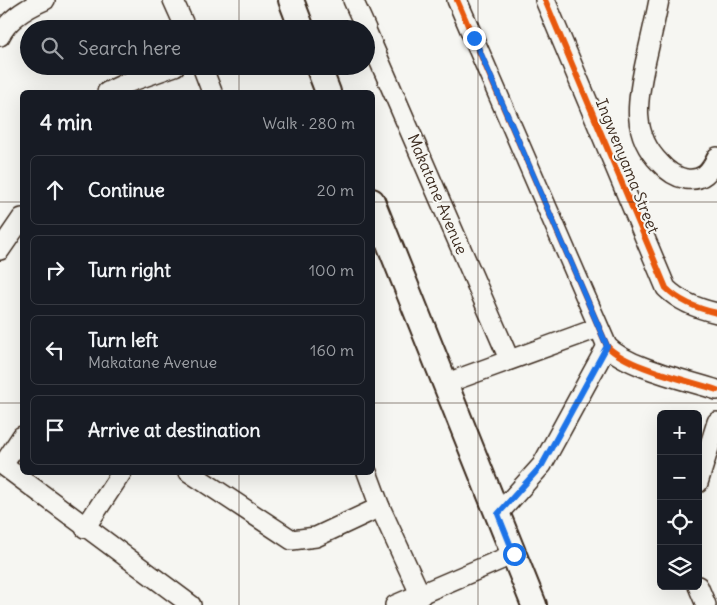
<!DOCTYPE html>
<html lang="en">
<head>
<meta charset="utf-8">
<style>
  body { margin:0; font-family:Delius,sans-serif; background:#242831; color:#f1f3f6 }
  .controls { position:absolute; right:15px; bottom:15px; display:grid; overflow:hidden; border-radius:8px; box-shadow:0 5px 20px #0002 }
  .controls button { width:45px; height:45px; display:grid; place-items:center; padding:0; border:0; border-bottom:1px solid #363941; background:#171b24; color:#f1f3f6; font:25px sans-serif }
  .stop { position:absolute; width:15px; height:15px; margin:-11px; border:4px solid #1a73e8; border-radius:50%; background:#fff }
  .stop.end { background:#1a73e8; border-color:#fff; box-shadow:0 1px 5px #0008 }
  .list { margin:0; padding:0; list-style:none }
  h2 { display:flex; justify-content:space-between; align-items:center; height:65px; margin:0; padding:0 20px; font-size:21px }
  h2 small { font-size:16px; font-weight:400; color:#9ea1a6 }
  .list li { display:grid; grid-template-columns:32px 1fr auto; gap:15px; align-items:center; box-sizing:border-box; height:70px; margin:0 10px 10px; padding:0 10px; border:1px solid #363941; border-radius:8px }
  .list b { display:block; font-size:19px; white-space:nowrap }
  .list p { margin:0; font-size:16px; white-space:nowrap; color:#9ea1a6 }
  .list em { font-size:16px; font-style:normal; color:#9ea1a6 }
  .icon { flex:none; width:28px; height:28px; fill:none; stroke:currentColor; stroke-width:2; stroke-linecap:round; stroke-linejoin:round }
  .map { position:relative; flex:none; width:717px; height:605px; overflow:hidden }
  .search { position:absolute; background:#171b24; box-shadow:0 5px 20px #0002; left:20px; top:20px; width:355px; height:55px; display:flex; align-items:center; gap:12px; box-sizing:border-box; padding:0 18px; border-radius:28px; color:#9ea1a6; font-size:19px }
  .panel { position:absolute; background:#171b24; box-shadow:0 5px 20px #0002; left:20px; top:90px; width:355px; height:385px; border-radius:8px }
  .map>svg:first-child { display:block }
</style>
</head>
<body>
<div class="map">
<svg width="717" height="605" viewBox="0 0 717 605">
  <rect width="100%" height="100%" fill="#f6f6f2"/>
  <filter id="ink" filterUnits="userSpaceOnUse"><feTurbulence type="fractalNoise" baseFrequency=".02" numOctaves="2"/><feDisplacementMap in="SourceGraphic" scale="10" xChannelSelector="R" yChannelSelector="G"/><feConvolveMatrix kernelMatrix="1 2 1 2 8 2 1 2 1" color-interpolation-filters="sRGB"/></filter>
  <g filter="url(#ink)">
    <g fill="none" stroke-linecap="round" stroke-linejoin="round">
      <g stroke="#3b2a1e" stroke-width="22">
        <g id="minor">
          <path d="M173,0L186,29"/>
          <path d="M353,0L366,29"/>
          <path d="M457,0L607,346C628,368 687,380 717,390"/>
          <path d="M545,0L666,288C679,301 699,309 717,313"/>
          <path d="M659,0C655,21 650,42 645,64C637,101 631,134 660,163C667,171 675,177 686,179C703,181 710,172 717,157"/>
          <path d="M366,30L509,359"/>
          <path d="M0,36C8,19 29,7 45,0"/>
          <path d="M202,66L212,92"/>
          <path d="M107,92L124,84L175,66"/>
          <path d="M0,250L22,218"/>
          <path d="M447,383L598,328"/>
          <path d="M0,463L191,605"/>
          <path d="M3,465L22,436"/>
          <path d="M189,472L292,540L316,537L380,507"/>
          <path d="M367,472L380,507L421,596"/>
          <path d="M698,483L717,422"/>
          <path d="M498,514L542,465L607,346"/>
          <path d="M85,528L122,472"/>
          <path d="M698,586L706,605"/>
          <path d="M395,605L514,554"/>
        </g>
      </g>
      <g stroke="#3b2a1e" stroke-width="28">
        <g id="major">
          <path d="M291,0L302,29"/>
          <path d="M318,66L328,92"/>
          <path d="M372,201L534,605"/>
        </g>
      </g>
      <use href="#minor" stroke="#f6f6f2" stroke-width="19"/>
      <use href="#major" stroke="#f6f6f2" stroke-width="24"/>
      <g stroke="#f6f6f2" stroke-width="9">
        <g id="cycleway">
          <path d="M457,0L607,346C628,368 687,380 717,390"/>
          <path d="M545,0L666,288C679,301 699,309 717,313"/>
        </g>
      </g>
      <use href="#cycleway" stroke="#e8590c" stroke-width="6"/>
    </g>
  </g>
  <g fill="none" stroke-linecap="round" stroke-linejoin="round" filter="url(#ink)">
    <path stroke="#1a73e8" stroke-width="6" d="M474,38L607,346L542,465L498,514L514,554"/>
  </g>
  <path fill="none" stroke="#3b2a1e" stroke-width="1" stroke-opacity="0.55" d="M239,0V29M478,0V605M239,66V92M0,202H22M372,202H717M0,403H22M372,403H717M239,472V605"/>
  <g text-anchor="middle" stroke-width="4" stroke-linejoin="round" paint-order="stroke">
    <g font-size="16" fill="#3b2a1e" stroke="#f6f6f2">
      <text transform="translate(628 166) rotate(68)" y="6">Ingwenyama Street</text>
      <text transform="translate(438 194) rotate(67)" y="6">Makatane Avenue</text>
    </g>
  </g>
</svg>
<div class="controls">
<button>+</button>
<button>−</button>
<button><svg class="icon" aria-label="locate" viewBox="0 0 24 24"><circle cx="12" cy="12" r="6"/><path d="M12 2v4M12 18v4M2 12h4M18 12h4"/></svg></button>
<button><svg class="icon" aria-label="layers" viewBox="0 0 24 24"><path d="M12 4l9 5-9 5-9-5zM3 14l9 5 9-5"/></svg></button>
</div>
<div class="stop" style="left:514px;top:554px"></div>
<div class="stop end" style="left:474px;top:38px"></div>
<div class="search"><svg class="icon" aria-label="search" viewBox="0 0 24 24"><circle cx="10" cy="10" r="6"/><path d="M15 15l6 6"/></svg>Search here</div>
<section class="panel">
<h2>4 min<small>Walk · 280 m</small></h2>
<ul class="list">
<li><svg class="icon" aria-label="ahead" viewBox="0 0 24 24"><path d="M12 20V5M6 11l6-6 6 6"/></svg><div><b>Continue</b></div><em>20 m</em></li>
<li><svg class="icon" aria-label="right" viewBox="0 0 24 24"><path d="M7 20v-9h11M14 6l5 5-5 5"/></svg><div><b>Turn right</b></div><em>100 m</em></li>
<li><svg class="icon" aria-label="left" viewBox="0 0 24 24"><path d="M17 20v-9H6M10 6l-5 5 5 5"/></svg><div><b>Turn left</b><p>Makatane Avenue</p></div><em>160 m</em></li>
<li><svg class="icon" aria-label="arrive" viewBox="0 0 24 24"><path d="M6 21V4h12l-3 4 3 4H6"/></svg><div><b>Arrive at destination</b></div></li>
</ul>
</section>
</div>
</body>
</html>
